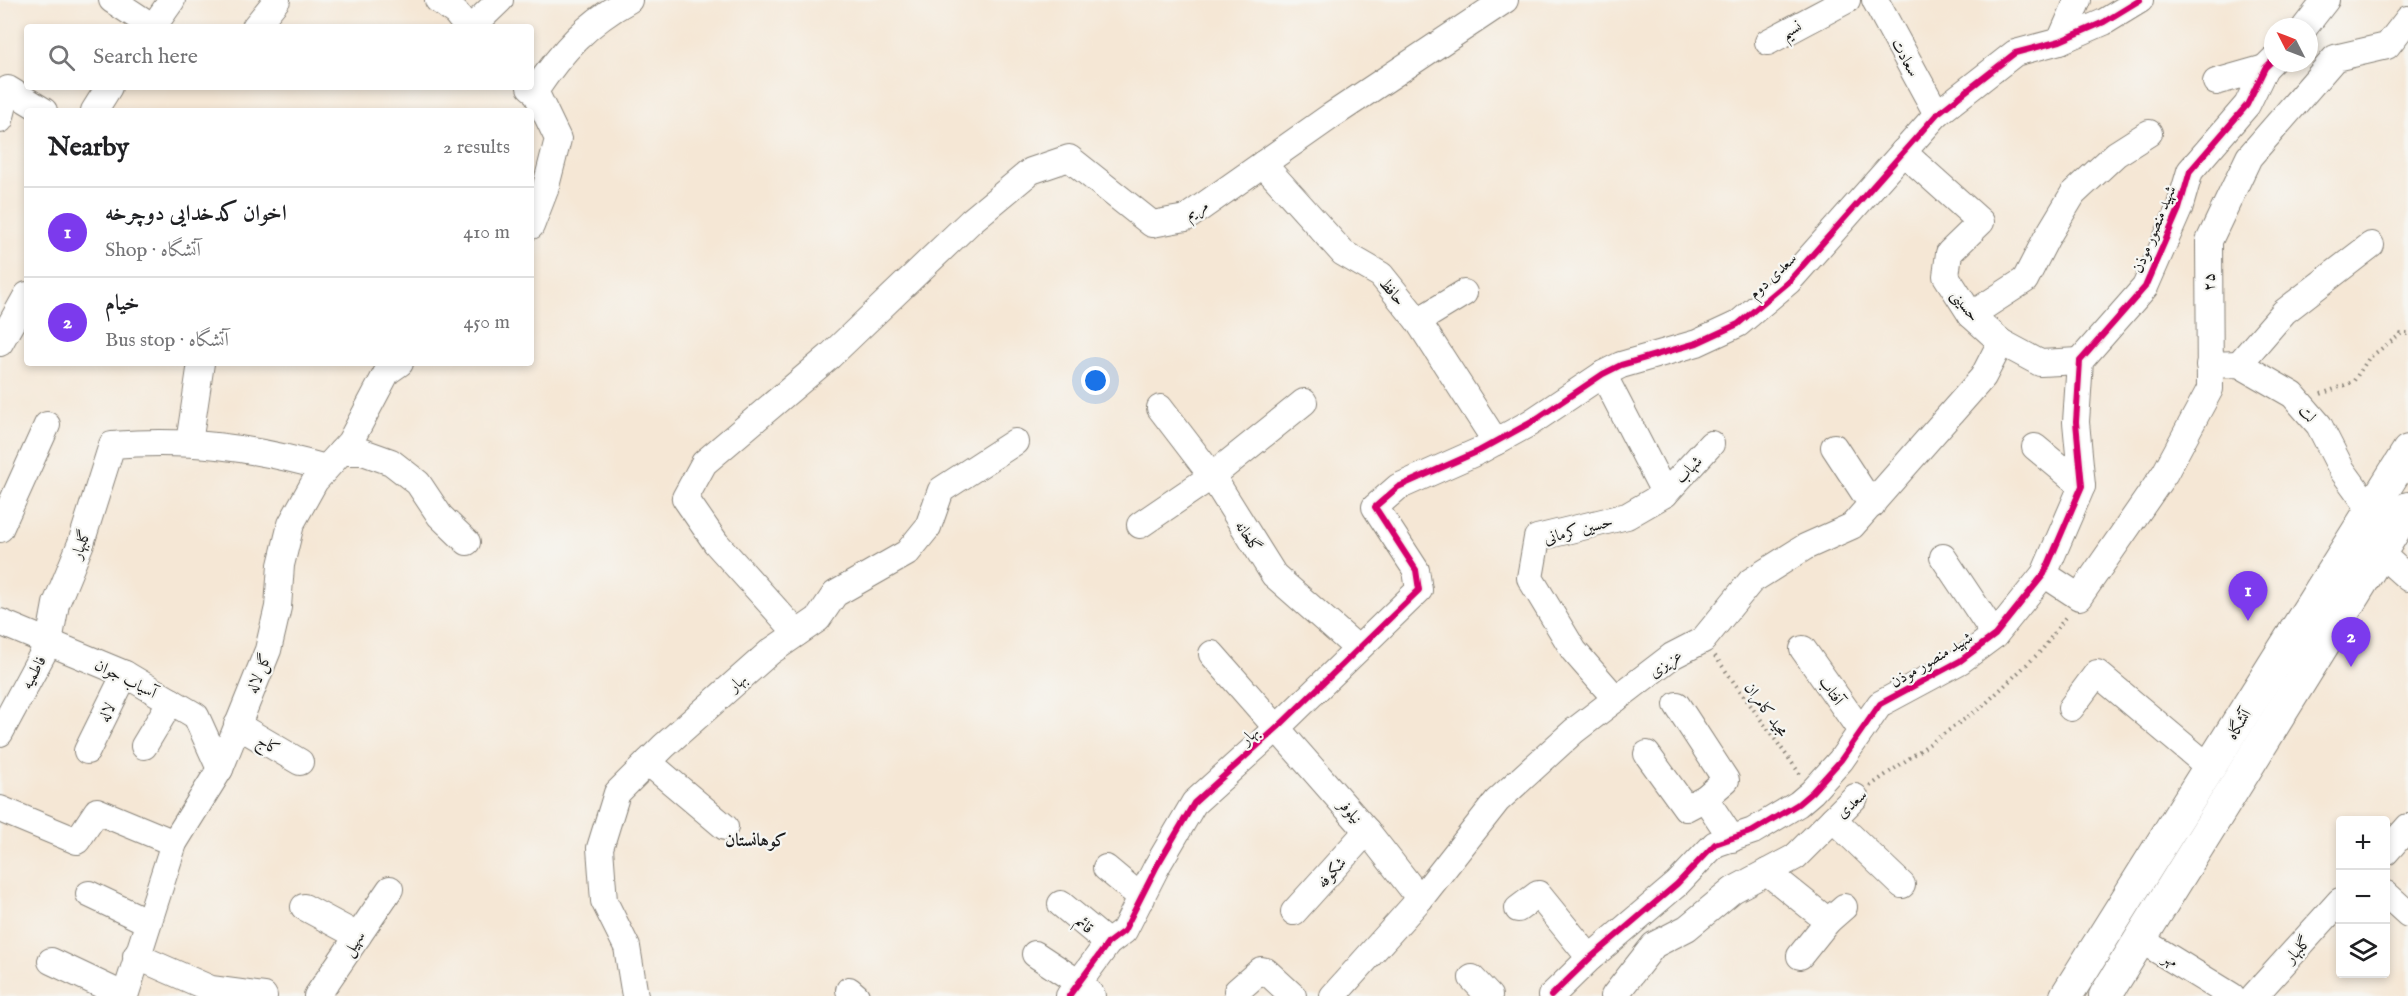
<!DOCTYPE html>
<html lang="en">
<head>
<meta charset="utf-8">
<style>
  body { margin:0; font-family:"IM FELL English",Amiri,serif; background:#f6f6f6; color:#202124 }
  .controls { position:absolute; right:18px; bottom:18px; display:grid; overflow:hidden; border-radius:6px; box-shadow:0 3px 9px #0003 }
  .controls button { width:54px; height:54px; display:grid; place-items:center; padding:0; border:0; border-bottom:2px solid #e0e0e0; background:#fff; color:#202124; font:30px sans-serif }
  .compass { position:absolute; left:2264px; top:18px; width:54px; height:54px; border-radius:50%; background:#fff; box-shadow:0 3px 9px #0003; rotate:312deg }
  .you { position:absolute; left:1096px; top:381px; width:21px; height:21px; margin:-15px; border:4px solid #fff; border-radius:50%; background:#1a73e8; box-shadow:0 0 0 9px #1a73e833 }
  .badge { display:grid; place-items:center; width:39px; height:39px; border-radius:50%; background:#7c3aed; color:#fff; font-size:20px; font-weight:700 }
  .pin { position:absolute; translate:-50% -50px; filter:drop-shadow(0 2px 3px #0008) }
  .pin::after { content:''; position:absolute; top:32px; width:21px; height:18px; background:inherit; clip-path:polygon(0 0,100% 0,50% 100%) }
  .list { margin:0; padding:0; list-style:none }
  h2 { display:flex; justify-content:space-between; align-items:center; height:78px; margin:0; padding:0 24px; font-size:26px }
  h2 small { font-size:20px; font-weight:400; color:#757577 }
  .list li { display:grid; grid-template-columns:39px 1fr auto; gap:18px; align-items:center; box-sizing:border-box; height:90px; padding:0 24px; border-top:2px solid #e0e0e0 }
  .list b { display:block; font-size:22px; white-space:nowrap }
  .list p { margin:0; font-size:20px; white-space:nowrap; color:#757577 }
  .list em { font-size:20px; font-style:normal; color:#757577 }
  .icon { flex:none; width:33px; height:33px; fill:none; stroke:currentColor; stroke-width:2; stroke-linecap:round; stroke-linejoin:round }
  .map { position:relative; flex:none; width:2408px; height:996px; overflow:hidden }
  .search { position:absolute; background:#fff; box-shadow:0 3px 9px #0003; left:24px; top:24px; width:510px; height:66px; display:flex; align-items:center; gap:15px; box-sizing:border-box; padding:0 21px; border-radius:6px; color:#757577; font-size:22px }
  .panel { position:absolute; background:#fff; box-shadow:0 3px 9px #0003; left:24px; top:108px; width:510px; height:258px; border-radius:6px }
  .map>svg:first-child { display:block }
</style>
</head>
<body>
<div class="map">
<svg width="2408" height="996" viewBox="0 0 2408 996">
  <rect width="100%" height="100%" fill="#f6f6f2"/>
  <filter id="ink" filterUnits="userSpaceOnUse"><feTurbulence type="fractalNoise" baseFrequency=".0167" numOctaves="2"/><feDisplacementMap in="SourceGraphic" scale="12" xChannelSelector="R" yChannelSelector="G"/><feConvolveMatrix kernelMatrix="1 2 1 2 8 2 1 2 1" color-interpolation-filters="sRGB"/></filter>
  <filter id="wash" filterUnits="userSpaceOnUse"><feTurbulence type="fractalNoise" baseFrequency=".008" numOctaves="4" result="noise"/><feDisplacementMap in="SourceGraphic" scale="24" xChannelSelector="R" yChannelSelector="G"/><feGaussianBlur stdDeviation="1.35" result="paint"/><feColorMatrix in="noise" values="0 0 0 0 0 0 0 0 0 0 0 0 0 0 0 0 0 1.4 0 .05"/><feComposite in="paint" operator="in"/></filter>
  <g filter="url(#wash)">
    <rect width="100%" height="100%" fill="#f5e7d5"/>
  </g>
  <g filter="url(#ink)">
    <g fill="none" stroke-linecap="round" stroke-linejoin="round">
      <g stroke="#888278" stroke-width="28">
        <g id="minor">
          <path d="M112,0L153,27"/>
          <path d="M438,0L456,13L467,27"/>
          <path d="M1875,0L1937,114"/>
          <path d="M153,27L172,0"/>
          <path d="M255,27L277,0"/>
          <path d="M472,27L500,0"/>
          <path d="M2305,27L2326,0"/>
          <path d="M2060,41L2078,0"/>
          <path d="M1768,42L1847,0"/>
          <path d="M2216,82L2265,68"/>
          <path d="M530,87L535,91L558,139L545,190L531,226"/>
          <path d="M535,91C562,51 587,23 629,0"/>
          <path d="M94,111L109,87"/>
          <path d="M0,120L8,89L44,111"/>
          <path d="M1903,152L1981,222L1949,253L1946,276L1971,315L2001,342L2040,363L2080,361"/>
          <path d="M1263,164L1343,253L1381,275L1418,321L1496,442"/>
          <path d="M1971,315L2025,280L2046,239L2073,194L2116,154L2149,133"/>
          <path d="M1418,321L1464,293"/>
          <path d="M0,343L27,295"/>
          <path d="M2239,364L2284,312L2371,245"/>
          <path d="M2209,365L2239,364L2293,395L2319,425L2342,470L2371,510"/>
          <path d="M1603,374L1665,494L1627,516L1537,538L1530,578L1574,651L1616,699"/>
          <path d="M1160,408L1212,476L1274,575L1357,648"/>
          <path d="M189,443L201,363"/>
          <path d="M1834,447L1872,505"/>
          <path d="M2035,447L2082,486"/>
          <path d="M341,452H363L391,462L418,483L440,516L467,542"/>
          <path d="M1665,494L1711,444"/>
          <path d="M1140,525L1212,476L1304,402"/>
          <path d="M0,529L47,425"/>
          <path d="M2380,553L2408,578"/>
          <path d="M1943,557L1995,635"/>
          <path d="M2044,574L2079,597L2165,473L2210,389L2209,241L2249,157L2335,58L2387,46L2408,19"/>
          <path d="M0,622L125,674L196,716L220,769"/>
          <path d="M797,633L716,543L685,498L704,463L830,356L971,221L1031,171L1069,158L1152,224L1186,218L1331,116L1505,0"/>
          <path d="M1803,649L1861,731"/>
          <path d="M1212,654L1367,831L1420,899"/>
          <path d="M2071,708L2097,673L2210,768"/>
          <path d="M237,725L300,762"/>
          <path d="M0,733L49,642L56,604L81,543L112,445C189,439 252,447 326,468"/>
          <path d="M144,746L171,701"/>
          <path d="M87,751L125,674"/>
          <path d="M1647,754L1686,808L1705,798L1726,780L1677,705"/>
          <path d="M648,762L725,827"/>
          <path d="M1705,798L1732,839"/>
          <path d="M0,809L77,841L97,811L174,843"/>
          <path d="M1833,819L1902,885"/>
          <path d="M2386,852L2408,827"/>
          <path d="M1106,868L1142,898"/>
          <path d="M1767,872L1828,921"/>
          <path d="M89,894L148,922"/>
          <path d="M2386,894L2408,914"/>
          <path d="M1061,904L1108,943"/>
          <path d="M304,907L358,936"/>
          <path d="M1518,909L1538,894L1590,958"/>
          <path d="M1294,912L1367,831"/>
          <path d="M2141,940L2232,996"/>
          <path d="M1035,954L1079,983L1092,996"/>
          <path d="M136,956L211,989L264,996"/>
          <path d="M1800,956L1828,921L1844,907"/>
          <path d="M51,961L125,996"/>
          <path d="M1472,978L1489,996"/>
          <path d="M849,990L856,996"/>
          <path d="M1237,991L1261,970L1266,971L1293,996"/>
          <path d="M125,996L174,843L220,769L268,650L278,607L281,565L291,524L315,481L350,442L387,372L400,363"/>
          <path d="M317,996L390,889"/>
          <path d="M635,996L627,947L604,901L600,848L617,793L664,746L770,652L818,619L835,594L907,553L928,527L941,490L1015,442"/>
          <path d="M1069,996L1108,943L1124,931L1157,866L1194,803L1278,727L1419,590L1416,570L1375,507L1398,487L1479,451L1530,423L1603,374L1621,365L1697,343L1738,324L1789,281L1937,114L2015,53L2060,41L2104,22L2140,0"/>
          <path d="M1333,996L1420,899L1497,801L1574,731L1672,656L1703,640L1751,581L1805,547L1852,526L1983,377L2001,342"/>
          <path d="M1551,996L1590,958L1677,884L1715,844L1753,831L1798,804L1812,792L1841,760L1880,704L1960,661L1995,635L2044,574L2082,486L2076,422L2080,361L2145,287L2179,209L2190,171L2247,105L2265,68L2273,60"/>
          <path d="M1614,996L1654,945L1687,928L1733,890L1795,857L1855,797"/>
          <path d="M2254,996L2340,901"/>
        </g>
      </g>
      <g stroke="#888278" stroke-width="34">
        <g id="major">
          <path d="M2066,996L2408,451"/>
          <path d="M2105,996L2408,508"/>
        </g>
      </g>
      <g stroke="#888278" stroke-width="4" stroke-dasharray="1.5 4.5" stroke-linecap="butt">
        <path d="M2321,394L2353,382L2369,358L2401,334H2408"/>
        <path d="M1715,656L1800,774"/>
        <path d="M1870,786L1983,706L2042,650L2067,615"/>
      </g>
      <use href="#minor" stroke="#fff" stroke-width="26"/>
      <use href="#major" stroke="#fff" stroke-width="32"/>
      <g stroke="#f6f6f2" stroke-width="10">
        <g id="cycleway">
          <path d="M1069,996L1108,943L1124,931L1157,866L1194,803L1278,727L1419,590L1416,570L1375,507L1398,487L1479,451L1530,423L1603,374L1621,365L1697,343L1738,324L1789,281L1937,114L2015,53L2060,41L2104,22L2140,0"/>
          <path d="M1551,996L1590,958L1677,884L1715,844L1753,831L1798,804L1812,792L1841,760L1880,704L1960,661L1995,635L2044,574L2082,486L2076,422L2080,361L2145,287L2179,209L2190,171L2247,105L2265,68L2273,60"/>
        </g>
      </g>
      <use href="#cycleway" stroke="#d6006c" stroke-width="6"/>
    </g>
  </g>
  <g text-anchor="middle" stroke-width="4.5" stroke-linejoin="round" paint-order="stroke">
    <g font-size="16" fill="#1c1c1c" stroke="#f6f6f2">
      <text transform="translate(1791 29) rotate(-28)" y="6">نسیم</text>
      <text transform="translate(1906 57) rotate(61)" y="6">سعادت</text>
      <text transform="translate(1196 209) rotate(-31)" y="6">مریم</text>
      <text transform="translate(2153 229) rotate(-68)" y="6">شهید منصور موذن</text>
      <text transform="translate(1772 275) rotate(-43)" y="6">سعدی دوم</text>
      <text transform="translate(2208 282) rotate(-89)" y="6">۲۵</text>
      <text transform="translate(1393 291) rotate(49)" y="6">حافظ</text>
      <text transform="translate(1966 305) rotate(53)" y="6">حسینی</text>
      <text transform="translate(2308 413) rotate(49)" y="6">لت</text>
      <text transform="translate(1688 469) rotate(-47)" y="6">شهاب</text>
      <text transform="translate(1578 529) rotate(-15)" y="6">حسین کرمانی</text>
      <text transform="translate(1249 536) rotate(57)" y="6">گلخانه</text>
      <text transform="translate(80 544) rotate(-70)" y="6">گلبهار</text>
      <text transform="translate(1931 659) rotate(-31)" y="6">شهید منصور موذن</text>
      <text transform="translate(1665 663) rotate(-35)" y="6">عزیزی</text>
      <text transform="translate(33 672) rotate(-62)" y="6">فاطمیه</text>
      <text transform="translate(258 673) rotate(-68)" y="6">گل لاله</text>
      <text transform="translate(126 678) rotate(27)" y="6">آسیاب جوان</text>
      <text transform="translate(737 682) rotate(-41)" y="6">بهار</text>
      <text transform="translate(1832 690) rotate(55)" y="6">آفتاب</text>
      <text transform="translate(1767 709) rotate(54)" y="6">مجید کامران</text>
      <text transform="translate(106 712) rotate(-64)" y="6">لاله</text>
      <text transform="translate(2238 724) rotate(-58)" y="6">آتشگاه</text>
      <text transform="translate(1249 735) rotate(-43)" y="6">بهار</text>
      <text transform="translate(269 744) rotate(30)" y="6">کاج</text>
      <text transform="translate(1851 803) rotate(-42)" y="6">سعدی</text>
      <text transform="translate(1351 811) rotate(49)" y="6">نیلوفر</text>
      <text transform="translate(1331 872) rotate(-48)" y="6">شکوفه</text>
      <text transform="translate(1085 924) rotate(40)" y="6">قائم</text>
      <text transform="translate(353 943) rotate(-56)" y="6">سهیل</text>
      <text transform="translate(2297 949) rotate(-48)" y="6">گلبهار</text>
      <text transform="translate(2171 959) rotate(31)" y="6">مهر</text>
    </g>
    <g font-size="18" font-weight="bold" fill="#1c1c1c" stroke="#f6f6f2">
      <text x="756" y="846">کوهانستان</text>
    </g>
  </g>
</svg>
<div class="controls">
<button>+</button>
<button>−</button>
<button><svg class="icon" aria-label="layers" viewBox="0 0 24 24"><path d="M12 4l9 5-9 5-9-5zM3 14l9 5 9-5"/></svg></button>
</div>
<svg class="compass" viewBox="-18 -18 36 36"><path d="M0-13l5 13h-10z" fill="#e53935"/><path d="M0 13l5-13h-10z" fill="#757577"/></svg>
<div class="you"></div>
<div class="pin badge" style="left:2248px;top:621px">1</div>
<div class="pin badge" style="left:2351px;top:667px">2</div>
<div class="search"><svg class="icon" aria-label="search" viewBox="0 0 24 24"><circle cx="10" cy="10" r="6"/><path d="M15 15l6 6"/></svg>Search here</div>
<section class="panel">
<h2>Nearby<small>2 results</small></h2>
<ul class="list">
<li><span class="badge">1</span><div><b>اخوان کدخدایی دوچرخه</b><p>Shop · آتشگاه</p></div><em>410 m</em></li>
<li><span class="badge">2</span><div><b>خیام</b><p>Bus stop · آتشگاه</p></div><em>450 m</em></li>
</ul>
</section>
</div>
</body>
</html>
